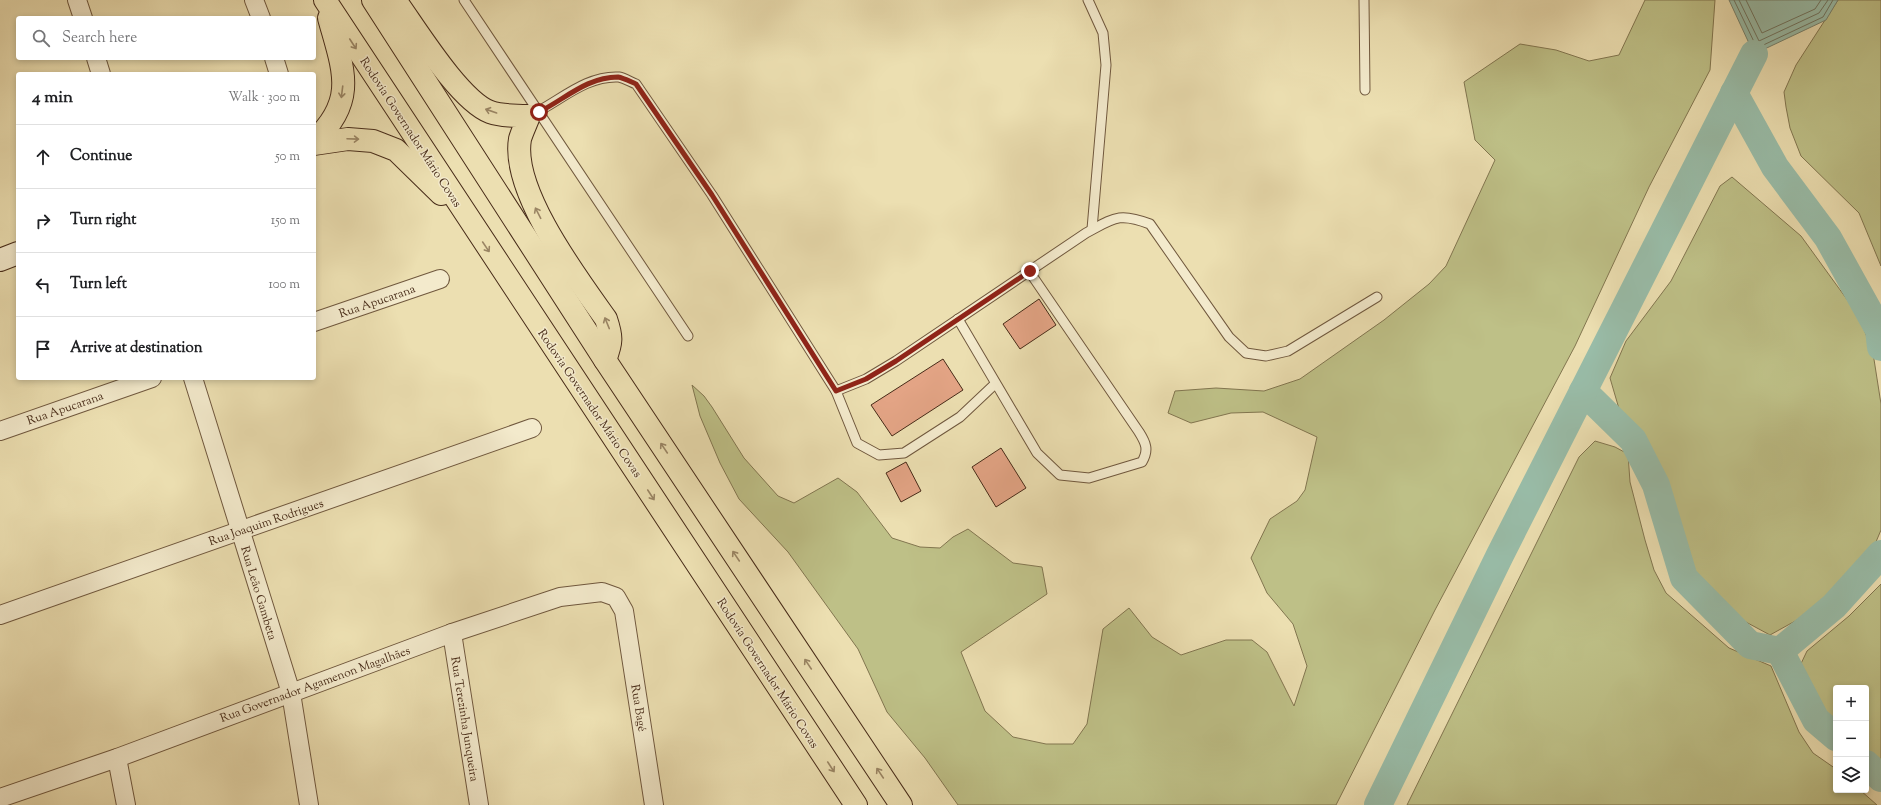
<!DOCTYPE html>
<html lang="en">
<head>
<meta charset="utf-8">
<style>
  body { margin:0; font-family:"Sorts Mill Goudy",serif; background:#f2f2f2; color:#202124 }
  .controls { position:absolute; right:12px; bottom:12px; display:grid; overflow:hidden; border-radius:4px; box-shadow:0 2px 6px #0003 }
  .controls button { width:36px; height:36px; display:grid; place-items:center; padding:0; border:0; border-bottom:1px solid #e0e0e0; background:#fff; color:#202124; font:20px sans-serif }
  .stop { position:absolute; width:12px; height:12px; margin:-9px; border:3px solid #8f2418; border-radius:50%; background:#fff }
  .stop.end { background:#8f2418; border-color:#fff; box-shadow:0 1px 4px #0008 }
  .list { margin:0; padding:0; list-style:none }
  h2 { display:flex; justify-content:space-between; align-items:center; height:52px; margin:0; padding:0 16px; font-size:17px }
  h2 small { font-size:13px; font-weight:400; color:#757577 }
  .list li { display:grid; grid-template-columns:26px 1fr auto; gap:12px; align-items:center; box-sizing:border-box; height:64px; padding:0 16px; border-top:1px solid #e0e0e0 }
  .list b { display:block; font-size:15px; white-space:nowrap }
  .list em { font-size:13px; font-style:normal; color:#757577 }
  .icon { flex:none; width:22px; height:22px; fill:none; stroke:currentColor; stroke-width:2; stroke-linecap:round; stroke-linejoin:round }
  .map { position:relative; flex:none; width:1881px; height:805px; overflow:hidden }
  .search { position:absolute; background:#fff; box-shadow:0 2px 6px #0003; left:16px; top:16px; width:300px; height:44px; display:flex; align-items:center; gap:10px; box-sizing:border-box; padding:0 14px; border-radius:4px; color:#757577; font-size:15px }
  .panel { position:absolute; background:#fff; box-shadow:0 2px 6px #0003; left:16px; top:72px; width:300px; height:308px; border-radius:4px }
  .map>svg:first-child { display:block }
</style>
</head>
<body>
<div class="map">
<svg width="1881" height="805" viewBox="0 0 1881 805">
  <rect width="100%" height="100%" fill="#ecdfb1"/>
  <filter id="stains"><feTurbulence type="fractalNoise" baseFrequency=".005" numOctaves="4"/><feColorMatrix values="0 0 0 0 .2 0 0 0 0 .09 0 0 0 0 .02 0 0 0 .5 -.17"/></filter>
  <radialGradient id="worn" r=".72"><stop offset=".6" stop-color="#630" stop-opacity="0"/><stop offset="1" stop-color="#630" stop-opacity=".3"/></radialGradient>
  <g fill="#bec087" stroke="#827650">
    <path d="M1645,0H1715L1710,70L1649,187L1575,346L1435,610L1336,805H958L925,758L887,712L858,649L788,552L739,499L720,463L700,416L692,385L704,396L712,407L744,458L778,496L794,503L838,478L857,492L892,538L920,547L940,548L953,537L968,529L1013,563L1042,567L1047,594L961,652L985,711L1013,737L1046,744H1073L1087,724L1103,629L1129,608L1152,637L1181,655L1226,640H1252L1267,652L1294,706L1307,666L1293,624L1267,593L1251,558L1270,519L1297,501L1305,490L1317,437L1263,412L1231,413L1191,423L1168,413L1175,391L1216,388L1264,391L1300,379L1384,320L1429,284L1446,266L1495,160L1475,140L1464,82L1520,44L1556,50L1589,61L1619,55Z"/>
    <path d="M1838,0H1881V266L1859,213L1801,156L1790,128L1786,107L1784,92L1796,65Z"/>
    <path d="M1732,177L1801,236L1859,316L1873,353L1881,404V530L1870,556L1836,592L1797,620L1770,635L1744,621L1693,574L1681,543L1668,483L1648,446L1622,419L1610,378L1626,341L1671,281L1720,186Z"/>
    <path d="M1595,441L1615,447L1628,454L1630,482L1645,540L1654,570L1666,593L1729,648L1771,666L1799,732L1813,753L1836,769V790H1860L1877,805H1407L1579,457Z"/>
    <path d="M1881,584V767L1866,754V688H1836V728L1826,719L1798,670L1807,651L1849,616Z"/>
  </g>
  <path fill="#99bda9" stroke="#78836f" d="M1729,0H1838L1826,20L1754,54Z"/>
  <g fill="none" stroke-linecap="round" stroke-linejoin="round">
    <g stroke="#707460" stroke-width="1">
      <path d="M1734,0L1757,48L1823,17L1833,0"/>
      <path d="M1739,0L1759,41L1819,13L1828,0"/>
      <path d="M1746,0L1762,33L1815,9L1821,0"/>
    </g>
    <g stroke="#99bda9" stroke-width="28">
      <path d="M1734,93L1775,167L1828,238L1879,330L1881,347"/>
      <path d="M1583,391L1633,440L1656,485L1684,578L1750,645L1780,651L1816,720L1836,737"/>
      <path d="M1780,651L1834,606L1881,554"/>
      <path d="M1866,764L1881,778"/>
      <path d="M1378,805L1500,555L1754,54"/>
    </g>
  </g>
  <g fill="#e3a485" stroke="#472b18">
    <path d="M1039,299L1056,325L1020,349L1003,324Z"/>
    <path d="M943,359L963,390L892,436L871,405Z"/>
    <path d="M1001,448L1026,488L996,507L972,467Z"/>
    <path d="M906,462L921,491L901,502L886,473Z"/>
  </g>
  <g fill="none" stroke-linecap="round" stroke-linejoin="round">
    <g stroke="#70583e" stroke-width="11">
      <g id="service">
        <path d="M464,0L688,336"/>
        <path d="M1088,0L1103,33L1106,65L1092,229"/>
        <path d="M1364,0L1365,90"/>
        <path d="M529,116C558,103 585,75 619,77C624,78 631,82 636,84L712,195L836,391L866,379L896,361L1086,233C1114,218 1119,212 1150,224L1229,337L1246,353L1266,356L1288,351L1377,297"/>
        <path d="M958,319L1037,453L1060,475L1089,478L1142,462C1149,450 1146,443 1139,432L1029,271"/>
        <path d="M836,391L857,443L879,455L904,453L960,417L995,384"/>
      </g>
    </g>
    <g stroke="#70583e" stroke-width="20">
      <g id="minor">
        <path d="M77,0L83,18"/>
        <path d="M254,0L261,18"/>
        <path d="M96,58L101,74"/>
        <path d="M274,58L279,74"/>
        <path d="M314,322L440,279"/>
        <path d="M193,378L291,693L309,805"/>
        <path d="M0,431L152,378"/>
        <path d="M0,615L532,428"/>
        <path d="M452,633L479,805"/>
        <path d="M117,758L126,805"/>
        <path d="M0,798L117,758L452,633L560,597L602,592L616,597L624,611L654,805"/>
      </g>
    </g>
    <g stroke="#472b18" stroke-width="24">
      <path id="secondary" d="M0,260L18,253"/>
    </g>
    <g stroke="#472b18" stroke-width="24">
      <g id="motorway">
        <path d="M325,0L856,805"/>
        <path d="M373,0L605,360L901,805"/>
        <path d="M395,0C416,29 459,100 490,112C502,116 516,116 529,116C526,124 522,132 520,139C511,191 577,278 606,319C612,337 612,342 605,360"/>
        <path d="M314,141C358,100 343,69 329,18"/>
        <path d="M314,144L348,139L373,141L396,150L441,194"/>
      </g>
    </g>
    <use href="#service" stroke="#f3eacc" stroke-width="9"/>
    <use href="#minor" stroke="#f3eacc" stroke-width="18"/>
    <use href="#secondary" stroke="#f3eacc" stroke-width="22"/>
    <use href="#motorway" stroke="#ecdfb1" stroke-width="22"/>
  </g>
  <defs><path id="oneway-shaft" d="M-6 0H5M1.5-3L5.5 0L1.5 3" fill="none" stroke-width="1.6" stroke-linecap="round" stroke-linejoin="round"/></defs>
  <g stroke="#9a8564">
    <use href="#oneway-shaft" transform="translate(353 44) rotate(57)"/>
    <use href="#oneway-shaft" transform="translate(342 92) rotate(97)"/>
    <use href="#oneway-shaft" transform="translate(491 111) rotate(-161)"/>
    <use href="#oneway-shaft" transform="translate(353 139) rotate(2)"/>
    <use href="#oneway-shaft" transform="translate(538 213) rotate(-117)"/>
    <use href="#oneway-shaft" transform="translate(486 247) rotate(56)"/>
    <use href="#oneway-shaft" transform="translate(607 323) rotate(-112)"/>
    <use href="#oneway-shaft" transform="translate(664 448) rotate(-124)"/>
    <use href="#oneway-shaft" transform="translate(651 495) rotate(57)"/>
    <use href="#oneway-shaft" transform="translate(736 556) rotate(-124)"/>
    <use href="#oneway-shaft" transform="translate(808 664) rotate(-124)"/>
    <use href="#oneway-shaft" transform="translate(831 767) rotate(57)"/>
    <use href="#oneway-shaft" transform="translate(880 773) rotate(-124)"/>
  </g>
  <g fill="none" stroke-linecap="round" stroke-linejoin="round">
    <path stroke="#8f2418" stroke-width="5" d="M539,112C565,99 587,77 618,77C624,78 631,82 636,84L712,195L836,391L866,379L896,361L1030,271"/>
  </g>
  <g text-anchor="middle" stroke-width="3" stroke-linejoin="round" paint-order="stroke">
    <g font-size="12" fill="#472b18" stroke="#f3eacc">
      <text transform="translate(411 132) rotate(57)" y="4">Rodovia Governador Mário Covas</text>
      <text transform="translate(377 301) rotate(-19)" y="4">Rua Apucarana</text>
      <text transform="translate(590 403) rotate(56)" y="4">Rodovia Governador Mário Covas</text>
      <text transform="translate(65 408) rotate(-19)" y="4">Rua Apucarana</text>
      <text transform="translate(266 522) rotate(-19)" y="4">Rua Joaquim Rodrigues</text>
      <text transform="translate(259 593) rotate(73)" y="4">Rua Leão Gambeta</text>
      <text transform="translate(768 673) rotate(57)" y="4">Rodovia Governador Mário Covas</text>
      <text transform="translate(315 684) rotate(-20)" y="4">Rua Governador Agamenon Magalhães</text>
      <text transform="translate(639 708) rotate(81)" y="4">Rua Bagé</text>
      <text transform="translate(465 719) rotate(81)" y="4">Rua Terezinha Junqueira</text>
    </g>
  </g>
  <rect width="100%" height="100%" filter="url(#stains)"/>
  <rect width="100%" height="100%" fill="url(#worn)"/>
</svg>
<div class="controls">
<button>+</button>
<button>−</button>
<button><svg class="icon" aria-label="layers" viewBox="0 0 24 24"><path d="M12 4l9 5-9 5-9-5zM3 14l9 5 9-5"/></svg></button>
</div>
<div class="stop" style="left:539px;top:112px"></div>
<div class="stop end" style="left:1030px;top:271px"></div>
<div class="search"><svg class="icon" aria-label="search" viewBox="0 0 24 24"><circle cx="10" cy="10" r="6"/><path d="M15 15l6 6"/></svg>Search here</div>
<section class="panel">
<h2>4 min<small>Walk · 300 m</small></h2>
<ul class="list">
<li><svg class="icon" aria-label="ahead" viewBox="0 0 24 24"><path d="M12 20V5M6 11l6-6 6 6"/></svg><div><b>Continue</b></div><em>50 m</em></li>
<li><svg class="icon" aria-label="right" viewBox="0 0 24 24"><path d="M7 20v-9h11M14 6l5 5-5 5"/></svg><div><b>Turn right</b></div><em>150 m</em></li>
<li><svg class="icon" aria-label="left" viewBox="0 0 24 24"><path d="M17 20v-9H6M10 6l-5 5 5 5"/></svg><div><b>Turn left</b></div><em>100 m</em></li>
<li><svg class="icon" aria-label="arrive" viewBox="0 0 24 24"><path d="M6 21V4h12l-3 4 3 4H6"/></svg><div><b>Arrive at destination</b></div></li>
</ul>
</section>
</div>
</body>
</html>
